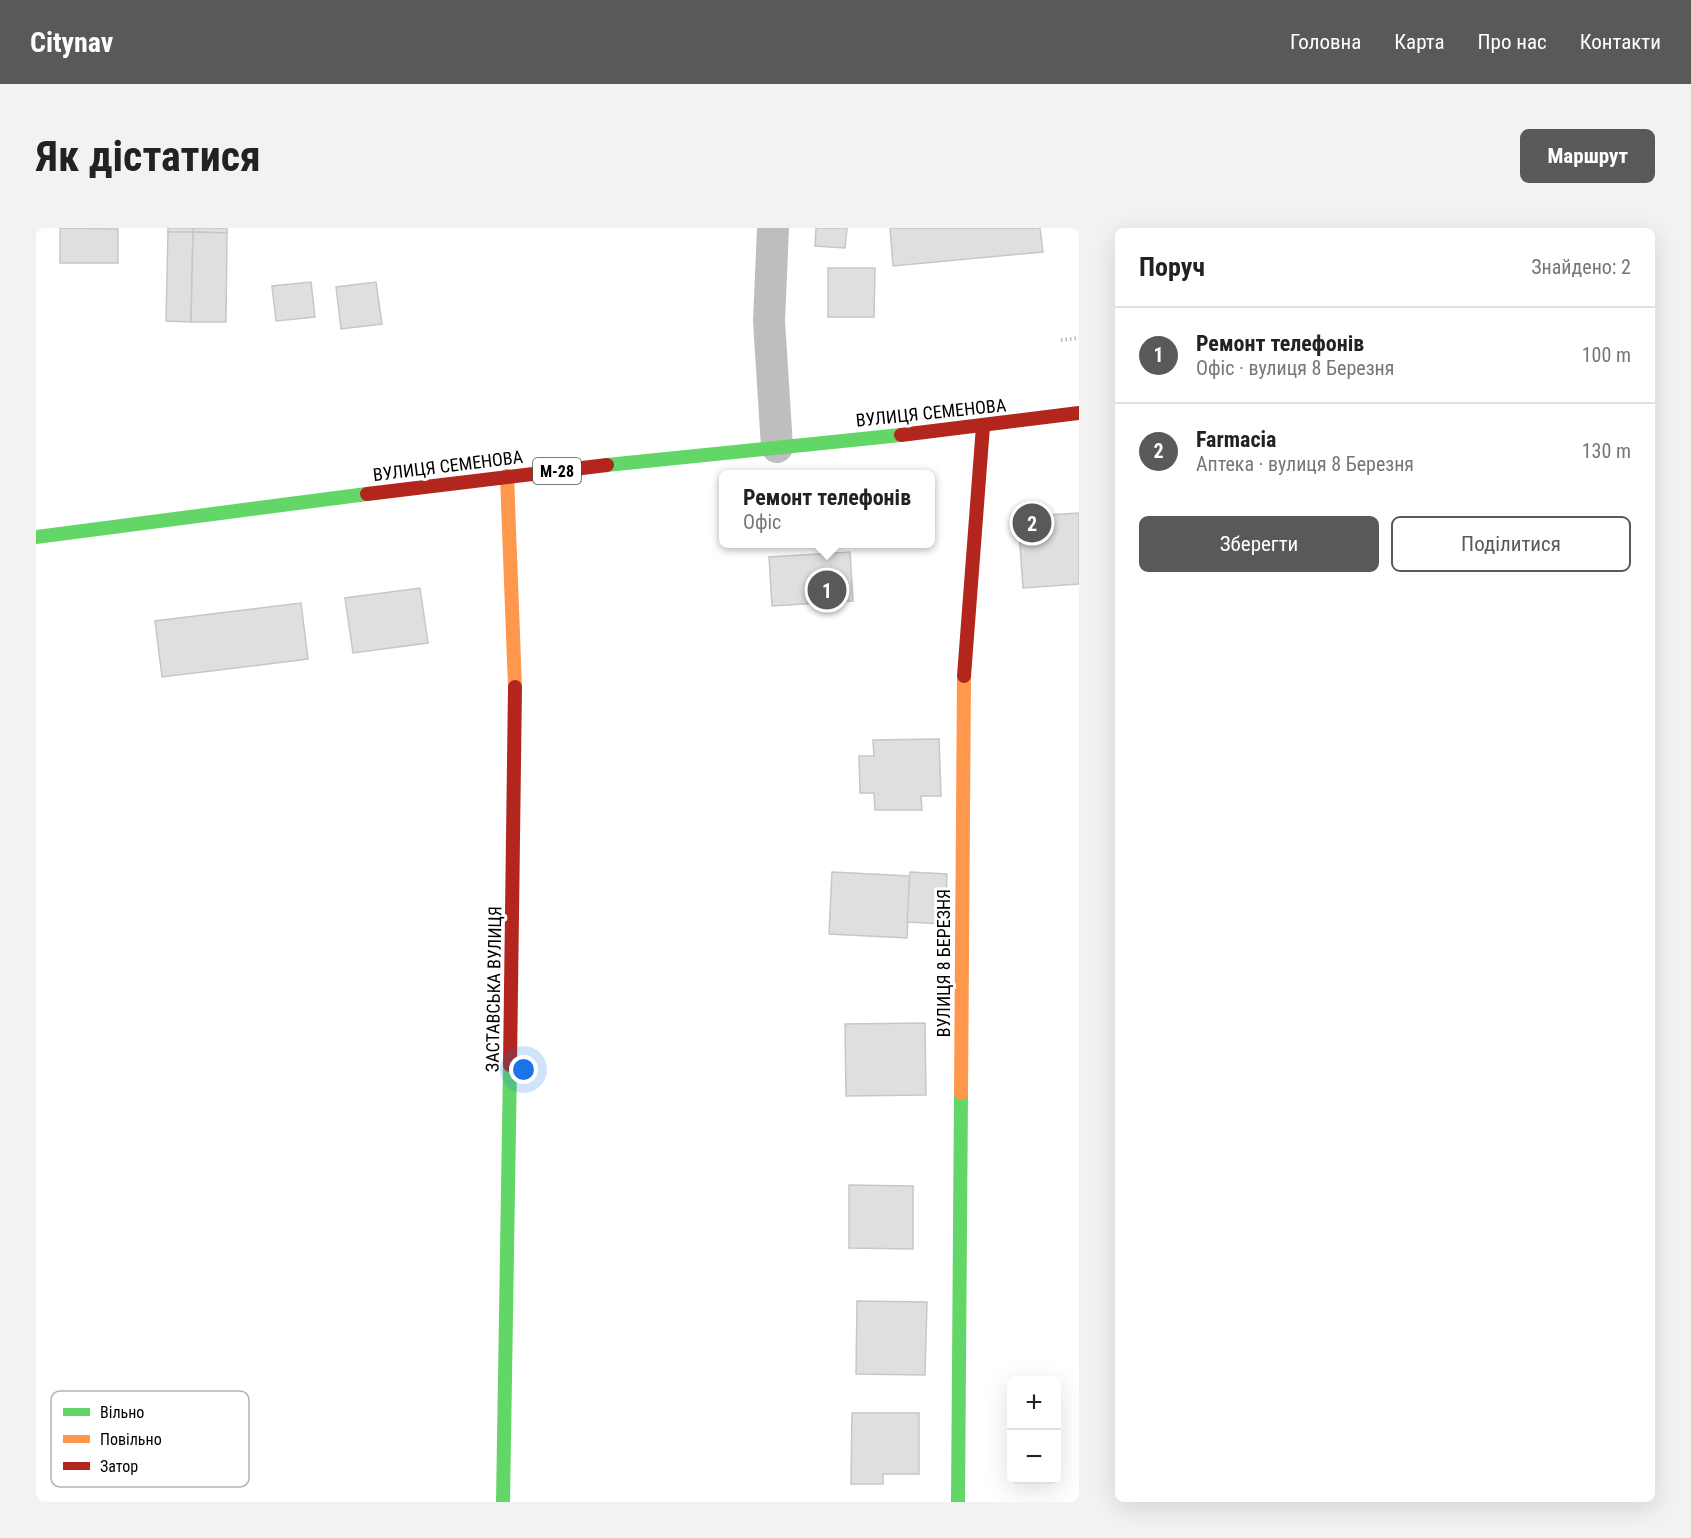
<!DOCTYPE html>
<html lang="uk">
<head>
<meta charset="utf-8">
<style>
  body { margin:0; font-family:"Roboto Condensed",sans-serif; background:#f2f2f2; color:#222 }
  .controls { position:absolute; right:18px; bottom:18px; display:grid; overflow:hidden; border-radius:9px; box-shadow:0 6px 24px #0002 }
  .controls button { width:54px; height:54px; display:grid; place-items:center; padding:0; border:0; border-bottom:2px solid #e0e0e0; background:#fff; color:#222; font:30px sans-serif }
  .you { position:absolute; left:488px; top:842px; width:21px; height:21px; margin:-15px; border:4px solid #fff; border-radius:50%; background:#1a73e8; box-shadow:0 0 0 9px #1a73e833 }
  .badge { display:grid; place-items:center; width:39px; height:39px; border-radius:50%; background:#595959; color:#fff; font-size:20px; font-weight:700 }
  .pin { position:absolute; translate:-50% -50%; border:3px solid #fff; box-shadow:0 2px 6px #0006 }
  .popup { position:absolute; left:683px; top:242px; width:216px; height:78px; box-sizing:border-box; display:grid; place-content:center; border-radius:9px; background:#fff; filter:drop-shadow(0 2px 4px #0005); font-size:20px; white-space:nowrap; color:#767676 }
  .popup b { font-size:22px; color:#222 }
  .popup::after { content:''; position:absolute; left:50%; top:100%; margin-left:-12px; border:12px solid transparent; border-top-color:#fff }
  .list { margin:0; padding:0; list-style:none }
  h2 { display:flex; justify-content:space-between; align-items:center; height:78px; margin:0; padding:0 24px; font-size:26px }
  h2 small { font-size:20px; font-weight:400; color:#767676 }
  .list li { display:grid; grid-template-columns:39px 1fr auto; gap:18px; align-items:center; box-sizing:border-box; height:96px; padding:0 24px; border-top:2px solid #e0e0e0 }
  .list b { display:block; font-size:22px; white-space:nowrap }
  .list p { margin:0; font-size:20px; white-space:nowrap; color:#767676 }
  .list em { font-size:20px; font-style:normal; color:#767676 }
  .actions { display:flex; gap:12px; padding:18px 24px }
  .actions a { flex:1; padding:14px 0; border:2px solid #595959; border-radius:9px; text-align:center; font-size:21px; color:#595959 }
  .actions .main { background:#595959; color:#fff }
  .map { position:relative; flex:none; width:1043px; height:1274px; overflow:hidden; border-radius:9px }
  header { display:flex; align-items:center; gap:36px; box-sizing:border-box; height:84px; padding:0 30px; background:#595959; color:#fff }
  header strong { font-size:28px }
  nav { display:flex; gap:33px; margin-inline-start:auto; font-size:21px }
  .intro { display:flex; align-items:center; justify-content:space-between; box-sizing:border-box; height:144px; padding:0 36px }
  h1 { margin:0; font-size:42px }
  .button { padding:15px 27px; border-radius:9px; background:#595959; color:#fff; font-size:21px; font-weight:700 }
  main { display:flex; gap:36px; padding:0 36px }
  aside { flex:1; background:#fff; border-radius:9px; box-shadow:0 6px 24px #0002 }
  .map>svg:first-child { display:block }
</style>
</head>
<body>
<header>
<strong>Citynav</strong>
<nav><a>Головна</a><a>Карта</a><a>Про нас</a><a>Контакти</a></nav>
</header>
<div class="intro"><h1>Як дістатися</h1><a class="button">Маршрут</a></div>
<main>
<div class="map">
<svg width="1043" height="1274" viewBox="0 0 1043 1274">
  <rect width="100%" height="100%" fill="#fff"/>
  <g fill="#dfdfdf" stroke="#c7c7c7" stroke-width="1.5">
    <path d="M24,0L82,1V35H24Z"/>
    <rect x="132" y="0" width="25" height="4"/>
    <path d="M157,0H191V5L157,4Z"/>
    <path d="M780,0H811L809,20L779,18Z"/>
    <path d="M854,0H1004L1007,24L857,38Z"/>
    <path d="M132,4H157L155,94L130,93Z"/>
    <path d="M157,4L191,5L190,94H155Z"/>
    <path d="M792,40H839L838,89H792Z"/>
    <path d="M275,54L279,89L240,93L236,58Z"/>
    <path d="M340,54L346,96L305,101L300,59Z"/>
    <path d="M1043,285V356L987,360L982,289Z"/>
    <path d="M814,324L817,373L736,378L733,329Z"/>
    <path d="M384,360L392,415L317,425L309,370Z"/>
    <path d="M265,375L272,431L126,449L119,393Z"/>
    <path d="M903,511L905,568H885L886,582H839L838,565H824L823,528H838L837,512Z"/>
    <path d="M796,644L874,648L871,710L793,706Z"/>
    <path d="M874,644L911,646L909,696L871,694Z"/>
    <path d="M889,795L890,867L810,868L809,796Z"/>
    <path d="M813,957L877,958V1021L813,1020Z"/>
    <path d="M821,1073L891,1074L889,1147L820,1146Z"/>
    <path d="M816,1185H883V1246H847V1256H815Z"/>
  </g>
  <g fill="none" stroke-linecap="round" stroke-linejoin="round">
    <path stroke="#b9b9b9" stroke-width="4" stroke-dasharray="1.5 3" stroke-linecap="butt" d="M1025,112L1043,110"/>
    <path stroke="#bebebe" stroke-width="32" d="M737,0L733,93L741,219"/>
    <g stroke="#63d668" stroke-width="14">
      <path d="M571,237L865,207"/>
      <path d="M0,309L331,266"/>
      <path d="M467,1274L474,837"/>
      <path d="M922,1274L925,865"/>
    </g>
    <g stroke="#ff974d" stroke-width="14">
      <path d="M471,248L479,459"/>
      <path d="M925,865L928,448"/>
    </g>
    <g stroke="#b3261e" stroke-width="14">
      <path d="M865,207L1043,185"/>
      <path d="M331,266L571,237"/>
      <path d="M928,448L947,198"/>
      <path d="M474,837L479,459"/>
    </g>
  </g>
  <g text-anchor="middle" stroke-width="6" stroke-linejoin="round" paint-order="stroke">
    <rect fill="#fff" stroke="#4c4c4c" stroke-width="1.5" x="497" y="230" width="48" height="26" rx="4.5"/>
    <g font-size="16" font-weight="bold" fill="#000">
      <text x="521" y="249">М-28</text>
    </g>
    <g font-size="18" fill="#000" stroke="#fff">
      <text transform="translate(895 185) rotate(-6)" y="6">ВУЛИЦЯ СЕМЕНОВА</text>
      <text transform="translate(412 238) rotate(-7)" y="6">ВУЛИЦЯ СЕМЕНОВА</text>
      <text transform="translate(908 735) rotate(-90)" y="6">ВУЛИЦЯ 8 БЕРЕЗНЯ</text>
      <text transform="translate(458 761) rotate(-89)" y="6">ЗАСТАВСЬКА ВУЛИЦЯ</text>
    </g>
  </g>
  <rect x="15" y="1163" width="198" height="96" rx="9" fill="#fff" stroke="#b2b2b2" stroke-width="1.5"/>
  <rect x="27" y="1180" width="27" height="8" fill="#63d668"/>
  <rect x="27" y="1207" width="27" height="8" fill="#ff974d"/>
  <rect x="27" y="1234" width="27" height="8" fill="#b3261e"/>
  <g font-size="16" fill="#000">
    <text x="64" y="1190">Вільно</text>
    <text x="64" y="1217">Повільно</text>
    <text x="64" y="1244">Затор</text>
  </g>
</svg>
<div class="controls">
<button>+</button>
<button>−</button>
</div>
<div class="you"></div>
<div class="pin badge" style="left:791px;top:362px">1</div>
<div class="popup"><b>Ремонт телефонів</b>Офіс</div>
<div class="pin badge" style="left:996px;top:295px">2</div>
</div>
<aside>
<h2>Поруч<small>Знайдено: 2</small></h2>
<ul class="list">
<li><span class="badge">1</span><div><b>Ремонт телефонів</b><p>Офіс · вулиця 8 Березня</p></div><em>100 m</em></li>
<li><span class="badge">2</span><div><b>Farmacia</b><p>Аптека · вулиця 8 Березня</p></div><em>130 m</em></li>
</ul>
<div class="actions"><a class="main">Зберегти</a><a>Поділитися</a></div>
</aside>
</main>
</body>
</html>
